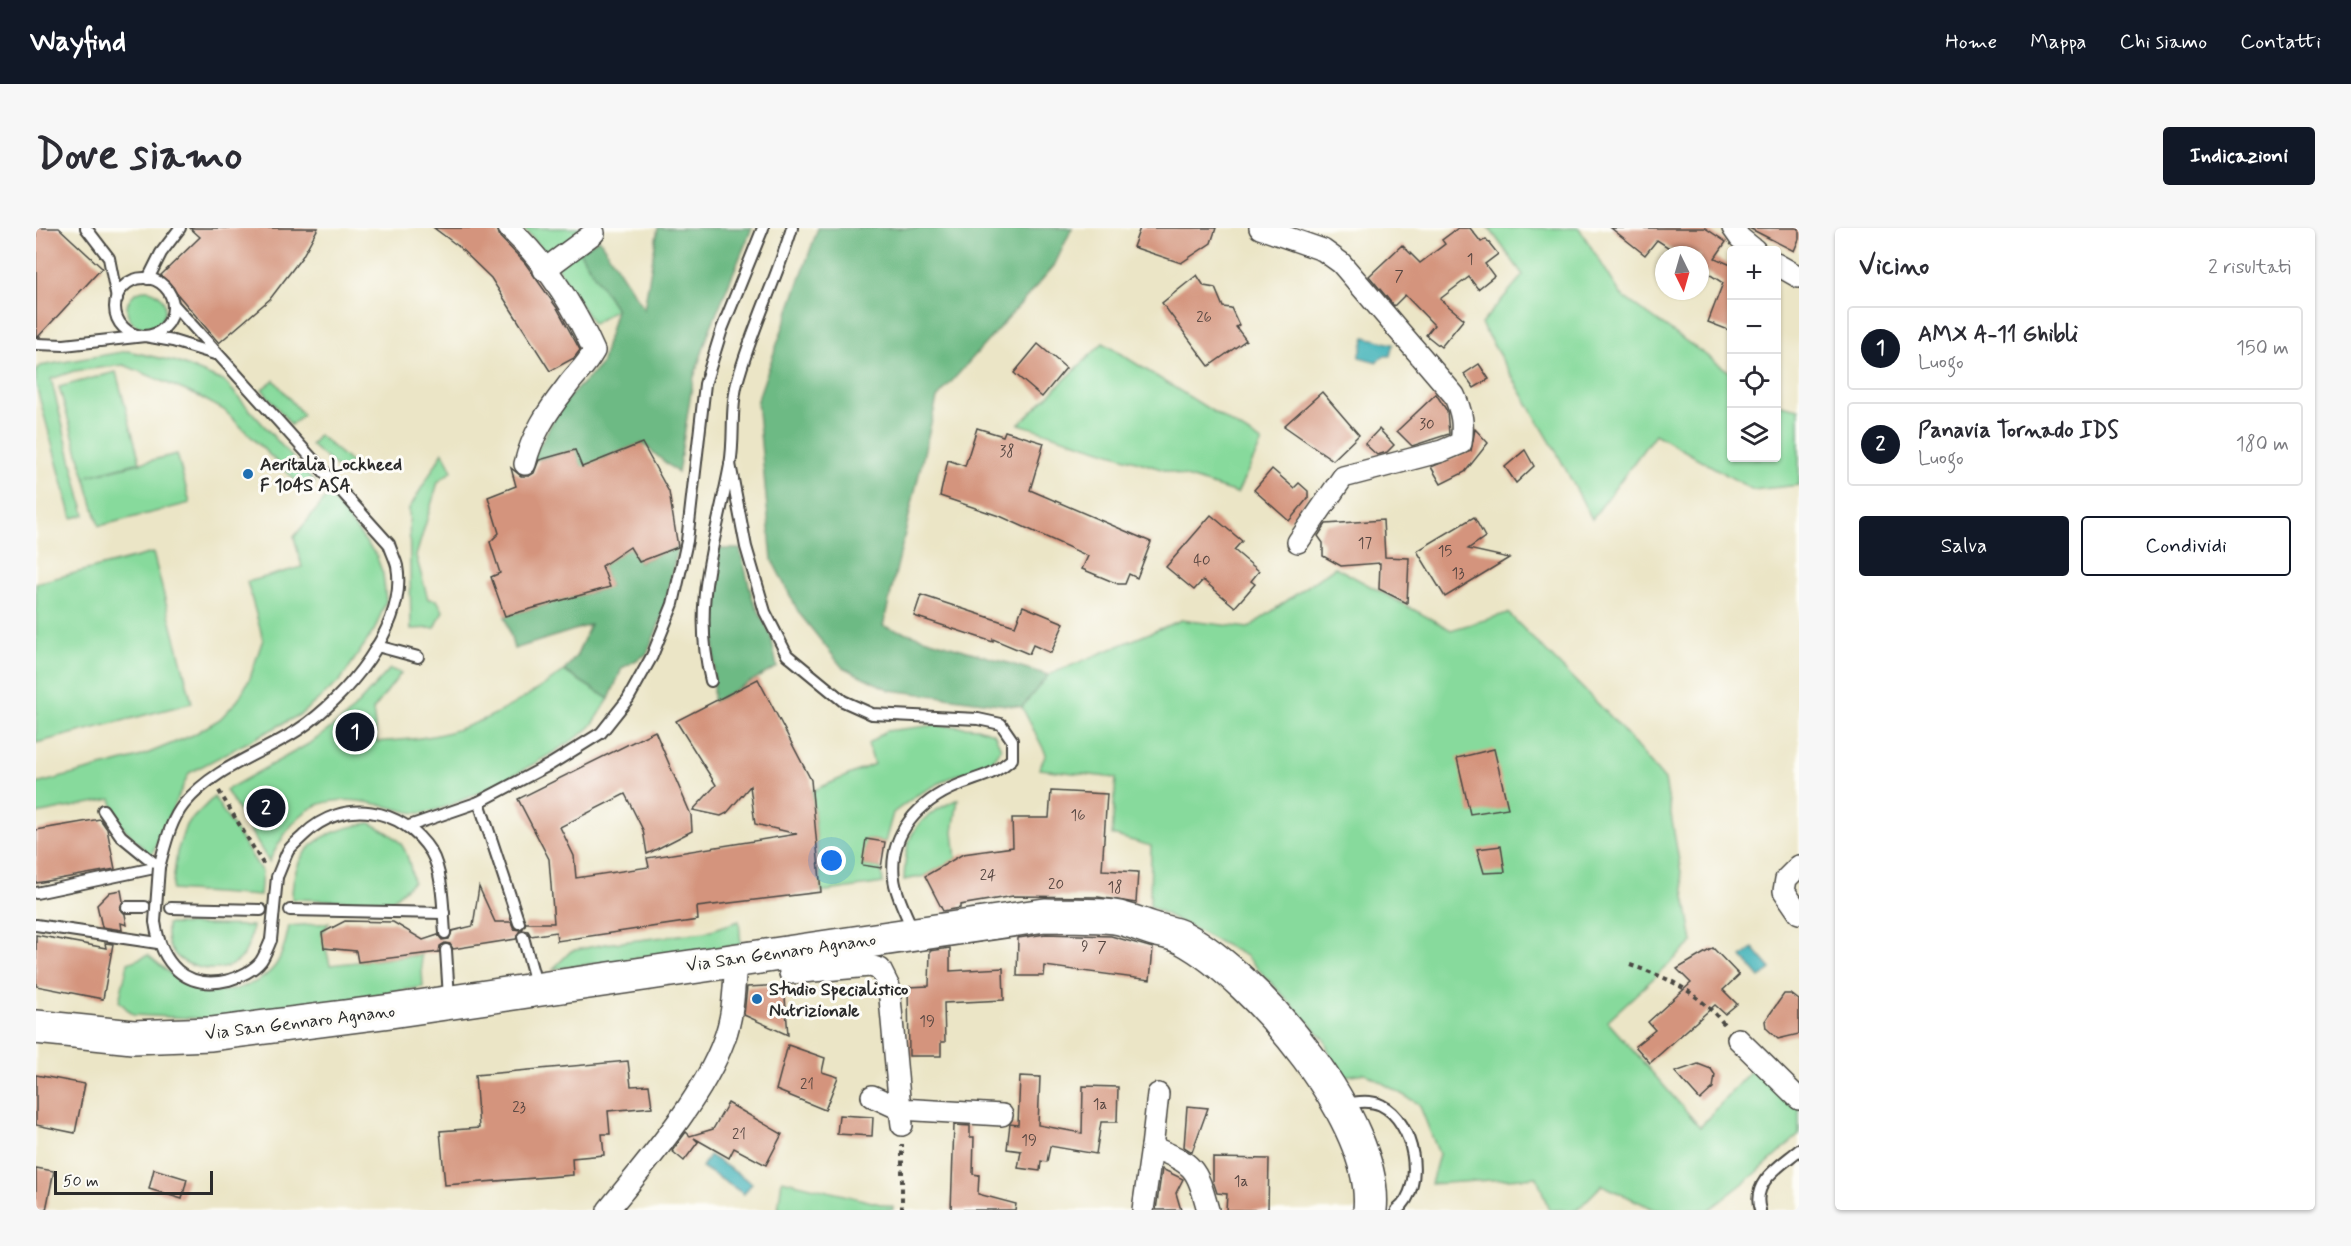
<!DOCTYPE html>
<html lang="it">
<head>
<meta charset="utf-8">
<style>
  body { margin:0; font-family:Mynerve,sans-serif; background:#f7f7f7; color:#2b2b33 }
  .controls { position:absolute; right:18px; top:18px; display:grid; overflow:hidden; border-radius:6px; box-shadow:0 2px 4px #0004 }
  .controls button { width:54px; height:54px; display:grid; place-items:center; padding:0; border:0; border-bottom:2px solid #e1e1e2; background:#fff; color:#2b2b33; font:30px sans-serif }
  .compass { position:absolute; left:1619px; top:18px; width:54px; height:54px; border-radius:50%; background:#fff; box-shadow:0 2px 4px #0004; rotate:175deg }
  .scale { position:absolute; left:18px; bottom:15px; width:159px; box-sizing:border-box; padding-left:6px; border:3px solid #2b2b2b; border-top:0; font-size:16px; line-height:21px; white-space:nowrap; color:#2b2b2b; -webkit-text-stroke:4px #fdfcf7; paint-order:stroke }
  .you { position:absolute; left:796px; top:633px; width:21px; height:21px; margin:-15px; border:4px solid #fff; border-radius:50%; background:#1a73e8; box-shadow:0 0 0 9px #1a73e833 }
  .badge { display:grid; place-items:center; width:39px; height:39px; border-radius:50%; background:#111827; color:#fff; font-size:20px; font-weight:700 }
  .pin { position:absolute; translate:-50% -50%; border:3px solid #fff; box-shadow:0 2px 6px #0006 }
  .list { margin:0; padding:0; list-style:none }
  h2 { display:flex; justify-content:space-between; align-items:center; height:78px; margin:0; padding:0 24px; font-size:26px }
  h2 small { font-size:20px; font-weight:400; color:#7c7c81 }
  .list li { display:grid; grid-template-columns:39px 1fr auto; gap:18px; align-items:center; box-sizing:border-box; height:84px; margin:0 12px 12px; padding:0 12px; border:2px solid #e1e1e2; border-radius:6px }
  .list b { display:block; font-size:22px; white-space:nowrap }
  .list p { margin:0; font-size:20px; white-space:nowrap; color:#7c7c81 }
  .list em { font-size:20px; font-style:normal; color:#7c7c81 }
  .actions { display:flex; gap:12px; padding:18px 24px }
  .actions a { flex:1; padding:14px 0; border:2px solid #111827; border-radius:6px; text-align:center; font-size:21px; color:#111827 }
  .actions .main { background:#111827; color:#fff }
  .icon { flex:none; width:33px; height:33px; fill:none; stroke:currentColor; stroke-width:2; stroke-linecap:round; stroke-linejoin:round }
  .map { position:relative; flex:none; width:1763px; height:982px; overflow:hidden; border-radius:6px }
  header { display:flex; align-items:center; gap:36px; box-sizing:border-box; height:84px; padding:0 30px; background:#111827; color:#fff }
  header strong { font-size:28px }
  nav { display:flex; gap:33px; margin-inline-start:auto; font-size:21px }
  .intro { display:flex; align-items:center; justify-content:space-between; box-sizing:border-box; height:144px; padding:0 36px }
  h1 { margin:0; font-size:42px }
  .button { padding:15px 27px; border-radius:6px; background:#111827; color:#fff; font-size:21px; font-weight:700 }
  main { display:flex; gap:36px; padding:0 36px }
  aside { flex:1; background:#fff; border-radius:6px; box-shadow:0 2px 4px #0004 }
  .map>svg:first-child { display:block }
</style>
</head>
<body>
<header>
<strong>Wayfind</strong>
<nav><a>Home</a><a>Mappa</a><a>Chi siamo</a><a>Contatti</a></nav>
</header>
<div class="intro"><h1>Dove siamo</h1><a class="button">Indicazioni</a></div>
<main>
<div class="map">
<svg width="1763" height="982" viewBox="0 0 1763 982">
  <rect width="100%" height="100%" fill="#fdfcf7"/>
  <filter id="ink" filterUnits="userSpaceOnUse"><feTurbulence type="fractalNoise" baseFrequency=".0167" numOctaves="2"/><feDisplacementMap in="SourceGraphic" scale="12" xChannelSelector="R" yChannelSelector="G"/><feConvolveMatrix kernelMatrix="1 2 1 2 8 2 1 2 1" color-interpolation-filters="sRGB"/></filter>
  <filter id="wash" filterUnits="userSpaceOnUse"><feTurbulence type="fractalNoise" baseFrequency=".008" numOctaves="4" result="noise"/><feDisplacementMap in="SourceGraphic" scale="24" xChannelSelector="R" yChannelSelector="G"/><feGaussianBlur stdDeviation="1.35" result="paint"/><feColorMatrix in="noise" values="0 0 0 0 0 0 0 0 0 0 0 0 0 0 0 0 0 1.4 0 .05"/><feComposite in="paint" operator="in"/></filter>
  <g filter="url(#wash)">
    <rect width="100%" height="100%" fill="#ebe5c6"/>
    <g fill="#87da9c" stroke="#598264" stroke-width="1.5">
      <path d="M487,0H552L511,26Z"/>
      <path d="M1453,0H1543L1586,68L1695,145L1696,230H1740L1741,176L1763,181V257L1717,262L1619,206L1556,291L1521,225L1445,96L1487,47Z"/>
      <path d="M543,23L580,81L557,96L520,38Z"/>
      <circle cx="110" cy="81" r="19"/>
      <path d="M1067,115L1226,214L1201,265L983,196Z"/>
      <path d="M92,123L141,134L189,154L279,255L267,260L188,182L164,169L88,137L38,143L15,151L49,287L36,290L0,157V144L4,138Z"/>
      <path d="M80,144L104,234L52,248L141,226L154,275L63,298L23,159Z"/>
      <path d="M238,152L267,187L255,197L226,161Z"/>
      <path d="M283,207L319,238L310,248L275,217Z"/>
      <path d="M407,224L416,243L402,254L380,328L392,371L401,372L407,383L399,400L375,401L373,281Z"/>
      <path d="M293,266L340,327L347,346L350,373L339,401L304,453L265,486L153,545L115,628L83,595L75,571L0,586V556L103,529L157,507L184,491L202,472L214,450L227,411L211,354L266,339L258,309Z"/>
      <path d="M117,325L156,475L0,515V355Z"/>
      <path d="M1299,339L1415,402L1472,385L1576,490L1629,552L1657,714L1571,793L1664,899L1723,833L1763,880V907L1718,947L1673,982H1620L1566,957L1541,982H1513L1501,949L1395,956L1403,926L1383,876L1329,845L1303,849L1288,811L1210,728L1114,678L1115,618L1076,607L1080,550L1003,541L1010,526L986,479L1012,447L1145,392L1212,400Z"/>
      <path d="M354,441L365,445L337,482L341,514C357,512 375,512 391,509C441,501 488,472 528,443L573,471C567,479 562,490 555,498C535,519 413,585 385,585C373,586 357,579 345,577C284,563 260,579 233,634L190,562L276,514L311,488Z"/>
      <path d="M900,497L941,500L958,505L965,520L954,537L917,548L881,567L857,585L849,614L830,611L827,637L845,640L847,655L785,664L776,563L838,536L832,516L850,503Z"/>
      <path d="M178,569L226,644L224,668L136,662L141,624L150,597Z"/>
      <path d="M922,571L917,604L920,631L889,648L868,652C870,603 878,592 922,571Z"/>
      <path d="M334,595C366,610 372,619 377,654L354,674L256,671C256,618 286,603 334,595Z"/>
      <path d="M703,693L705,717L517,741L535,723L569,716L669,704Z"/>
      <path d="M293,695L286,705L294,737L385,727L387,759L236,785L174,791L97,787L83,773L92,735L112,727C126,738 140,753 158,760C183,769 222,760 239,738C247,727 250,712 253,698Z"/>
      <path d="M131,696L216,698C214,710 212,725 202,733C183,748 147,741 134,720C130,713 131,704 131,696Z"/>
      <path d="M746,952L857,979V982H742Z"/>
    </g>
    <g fill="#6dba84" stroke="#4c7258" stroke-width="1.5">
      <path d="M622,0H716L674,101L657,152L642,245L606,215L567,230V252L550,250L539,222L495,233L526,176L565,137L580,81L543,23L563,11L608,81Z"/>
      <path d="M782,0H1036L1018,38L901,170L847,398L1012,447L986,479L854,462L806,439L763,385L736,332L721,173Z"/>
      <path d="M594,319L603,334L642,319L627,386L611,426L586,440L573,471L528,443L541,427L554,397L478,421L469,388L574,359L566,338Z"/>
      <path d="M680,321H704L716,369L735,408L741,439L677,474Z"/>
    </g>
    <g fill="#42b3b9" stroke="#366f72" stroke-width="1.5">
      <path d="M1329,109L1357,116L1354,128H1347L1341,134L1323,129Z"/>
      <path d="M1717,720L1735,741L1724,750L1706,729Z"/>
      <path d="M673,927L716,955L708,966L666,939Z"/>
    </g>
    <g id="blocks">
      <g fill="#d4947d">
        <path d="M0,0H23L66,40L2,109H0Z"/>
        <path d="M154,0H282L266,29L234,71L183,115L125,47L164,9Z"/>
        <path d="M398,0H461L464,9L489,35L521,80L544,122L538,130L514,143L455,50L422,18Z"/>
        <path d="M1104,0H1180L1175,15L1145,35L1097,19Z"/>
        <path d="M1422,0H1434L1445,14L1450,11L1462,26L1449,36L1458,48L1442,61L1433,49L1404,71L1428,91L1405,119L1390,107L1398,97L1369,67L1358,78L1333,48L1366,17L1384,35L1409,16L1406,12Z"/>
        <path d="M1575,0H1669L1690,14L1679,30L1695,37V103L1672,94L1687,55L1670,44L1664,53V27H1644L1621,12L1609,27Z"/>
        <path d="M1713,0H1763V11L1758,23Z"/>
        <path d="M1161,47L1168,58L1179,60L1187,79L1195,80L1203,97L1200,99L1210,112L1173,138L1126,75Z"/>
        <path d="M1002,116L1030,140L1006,169L978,145Z"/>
        <path d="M1443,136L1453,151L1438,160L1428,146Z"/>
        <path d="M1286,164L1323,207L1297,232L1248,198Z"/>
        <path d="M1400,166L1411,183L1413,206L1376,218L1361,203Z"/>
        <path d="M941,200L967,208L969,203L1008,215L994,262L1115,314L1101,350L1093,346L1089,356H1082L1046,341L1052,328L966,289L904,268L912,232L929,238Z"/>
        <path d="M1343,201L1358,217L1351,224L1341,227L1329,216Z"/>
        <path d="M1439,201L1452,215L1429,244L1405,256L1395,239L1435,223Z"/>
        <path d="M606,215L633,264L642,319L603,334L594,319L566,338L574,359L469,388L455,349L464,345L454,314L463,305L452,269L480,258L475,240L485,248H493L498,245L503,232L539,222L546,239Z"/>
        <path d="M1489,222L1498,238L1480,255L1469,239Z"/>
        <path d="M1236,241L1258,260L1263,255L1272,263V270L1253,293L1218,262Z"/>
        <path d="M1175,287L1206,313L1198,322L1223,343L1215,353L1219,356L1199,379L1167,352L1158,362L1130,339Z"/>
        <path d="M1438,289L1449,309L1432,321L1473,330L1409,369L1381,323Z"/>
        <path d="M1347,292L1349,329L1373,330L1371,375L1343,361L1344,335L1305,338L1287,328V315L1282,308L1290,296Z"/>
        <path d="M885,367L979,398L987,378L1028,395L1015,425L997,417L993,426L957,411V414L878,388Z"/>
        <path d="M722,451L775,552L785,664L661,679L662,692L521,713L520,704L495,708L492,703L486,702L490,695H518L513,631L482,571L619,503L655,587L656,603L611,626L607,602L589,566L524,599L538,628L540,650L613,639L611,630L761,606L719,596L714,558L691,585L685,588L657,582L680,557L640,493Z"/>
        <path d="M1458,521L1472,580L1434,586L1421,530Z"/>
        <path d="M1015,563L1071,566L1066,642L1102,644L1100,675L1062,669L977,668L924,677V680L907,683L889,648L927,626L977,619L976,590H1013Z"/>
        <path d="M64,591L71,601L79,641L0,655V602Z"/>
        <path d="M830,611L849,614L845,640L826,637Z"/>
        <path d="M1465,618L1469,644L1448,645L1441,621Z"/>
        <path d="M443,659L459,694H475L478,701L484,702L480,711L417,721L414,716L409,715L404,718L403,724L322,734L320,723L288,720L286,705L309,693L357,694L387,712L402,707L406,712L413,711L416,703L437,698Z"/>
        <path d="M85,662L87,673L84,680L89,686L91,697L85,695L86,702L66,699L61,677L74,664Z"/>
        <path d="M1010,706L1075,708L1117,720L1114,752L1009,738L1008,748H981L982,710Z"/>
        <path d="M0,707L70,720L69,715L77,716L67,771L0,758Z"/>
        <path d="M914,720V743L967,740L968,772L908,775L909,814H905V828H873L872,759L893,758L894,723Z"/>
        <path d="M1677,720L1703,747L1687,762L1701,776L1689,786L1679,777L1614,835L1599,818L1619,802L1612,794L1655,755L1641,741Z"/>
        <path d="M748,757L752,807L708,787L711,759Z"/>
        <path d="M1748,766H1755L1763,772V806L1742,811L1730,800L1729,793Z"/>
        <path d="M752,817L789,830L786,844L802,849L789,882L740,862Z"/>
        <path d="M592,833L595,858L613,857L616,879L572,883L574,906H566L568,927L536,930L537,947L409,957L404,903L443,900L439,847Z"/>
        <path d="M1662,836L1675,841L1679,847L1677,860L1664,872L1639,844Z"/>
        <path d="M0,847L49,856L39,905L0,897Z"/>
        <path d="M984,848L1004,849L1002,897L1046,905L1047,858L1082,859L1081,894H1065L1060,926L1014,918L1011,934L1005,933L1004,943L982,940L985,923L971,921L974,896L982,897Z"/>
        <path d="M692,875L746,906L730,937L698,920L693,930L658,910L662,914L648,933L636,923L650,904L654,908L677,901Z"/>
        <path d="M1151,878L1172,880L1156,924L1148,919Z"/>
        <path d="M803,887L837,889L836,908L801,906Z"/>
        <path d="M918,897L934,898V909H938L937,946L943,947L942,966L980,976L979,982H915Z"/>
        <path d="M1177,930L1233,931L1232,982H1190L1191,966L1181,965L1177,953Z"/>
        <path d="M0,940L18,943L10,982H0Z"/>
        <path d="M118,941L151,951L146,971L113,961Z"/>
        <path d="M1126,941L1147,951L1140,965L1145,982H1120Z"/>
      </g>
    </g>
  </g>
  <g filter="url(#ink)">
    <use href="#blocks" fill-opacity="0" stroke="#484742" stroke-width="1.5"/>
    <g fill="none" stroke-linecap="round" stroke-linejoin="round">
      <g stroke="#484742" stroke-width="14">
        <g id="lane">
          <path d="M50,0L73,30L81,71"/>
          <circle cx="108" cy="79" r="29"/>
          <path d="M112,51L125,25L144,0"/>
          <path d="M0,116L28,117L109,108L137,113L179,126"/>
          <path d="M694,236L710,319L729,384L751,427L807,473L836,486L942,491L965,496L976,512V531C958,547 945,548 923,557C883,573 852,606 858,651C860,668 871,687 877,703"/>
          <path d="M341,418L382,429"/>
          <path d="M675,453C655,374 680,313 694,237C699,210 694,181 701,155C715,102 740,53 756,0"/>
          <path d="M443,574L483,695"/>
          <path d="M67,582L85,608L123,639"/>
          <path d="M373,598L443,574L515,536L565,505L592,471L616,428L637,376L651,313L669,156L686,101L727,0"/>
          <path d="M123,639C129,618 134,593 148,576C179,539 223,527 262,502C309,471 372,398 361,338C359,330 355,323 353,316L137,76"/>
          <path d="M241,649C245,640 248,631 252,623C256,617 263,612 268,607C306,569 367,579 395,624C407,644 407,682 409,705"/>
          <path d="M0,665L123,639"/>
          <path d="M91,679H109"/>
          <path d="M135,680L225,682"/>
          <path d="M254,682L408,685"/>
          <path d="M119,694C125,735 149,763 193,752C204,749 218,742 225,733C229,727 232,719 235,712"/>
          <path d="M0,697L122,715"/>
          <path d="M487,709L501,759"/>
          <path d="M410,722L413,770"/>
          <path d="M1308,877C1319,874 1334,872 1345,877C1378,893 1391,958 1361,982"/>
          <path d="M1724,982C1715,954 1744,938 1763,922"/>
        </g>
      </g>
      <g stroke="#484742" stroke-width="24">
        <g id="street">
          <path d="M473,0C509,34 538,78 558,123C548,141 539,146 529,161C511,184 496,207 489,236"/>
          <path d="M1224,0L1287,22L1305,35L1418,167C1426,184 1428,196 1425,215L1406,223L1307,249L1262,314"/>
          <path d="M1697,0L1704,10L1719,22"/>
          <path d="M1740,36L1763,49"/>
          <path d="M508,42L558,5"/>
          <path d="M1763,638L1750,651L1748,663L1763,685"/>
          <path d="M752,724L754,745L834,738L844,741L853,759L864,881L966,887"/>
          <path d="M1702,811L1763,871"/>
          <path d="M836,868L864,881L866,897"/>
          <path d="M1116,919L1122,866"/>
          <path d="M572,982C611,934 667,870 688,812C698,786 698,758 700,731"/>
          <path d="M1107,982L1116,919C1158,936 1160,938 1172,982"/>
        </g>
      </g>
      <g stroke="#484742" stroke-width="36">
        <path id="primary" d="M0,799L97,809L175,806L355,783L1009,687C1032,688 1056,686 1078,689C1092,691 1107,698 1121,702C1130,704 1140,706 1147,710C1221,750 1343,895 1334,982"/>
      </g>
      <g stroke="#484742" stroke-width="4" stroke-dasharray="4.5 4.5" stroke-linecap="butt">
        <path d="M183,563L229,639"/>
        <path d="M1594,737C1636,751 1660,763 1689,797"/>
        <path d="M866,982V917"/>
      </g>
      <use href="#lane" stroke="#fff" stroke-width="10"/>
      <use href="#street" stroke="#fff" stroke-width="21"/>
      <use href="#primary" stroke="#fff" stroke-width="33"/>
      <g stroke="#484742" stroke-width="14" stroke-linecap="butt">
        <g id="lane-bridge">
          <path d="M119,694L123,639"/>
          <path d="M235,712L241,649"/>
        </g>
      </g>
      <use href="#lane-bridge" stroke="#fff" stroke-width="10"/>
    </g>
  </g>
  <g fill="#1f6fb2" stroke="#fdfcf7" stroke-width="2">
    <circle cx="212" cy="246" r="6"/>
    <circle cx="721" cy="771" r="6"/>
  </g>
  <g text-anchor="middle" stroke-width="6" stroke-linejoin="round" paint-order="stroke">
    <g font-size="15" fill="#554540">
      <text x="1434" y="36">1</text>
      <text x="1363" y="53">7</text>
      <text x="1168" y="94">26</text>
      <text x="1391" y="201">30</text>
      <text x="971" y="228">38</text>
      <text x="1329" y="320">17</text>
      <text x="1409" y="328">15</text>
      <text x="1166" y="337">40</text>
      <text x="1422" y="350">13</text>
      <text x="1042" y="592">16</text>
      <text x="952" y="652">24</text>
      <text x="1020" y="661">20</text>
      <text x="1079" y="664">18</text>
      <text x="1049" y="723">9</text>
      <text x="1066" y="724">7</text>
      <text x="891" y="798">19</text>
      <text x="771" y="861">21</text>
      <text x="1064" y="881">1a</text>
      <text x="483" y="884">23</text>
      <text x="703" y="911">21</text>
      <text x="993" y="917">19</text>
      <text x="1205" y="958">1a</text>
    </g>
    <g font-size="18" font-weight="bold" fill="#2b2b2b" stroke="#fdfcf7" text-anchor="start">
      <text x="224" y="242">Aeritalia Lockheed<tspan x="224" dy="21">F 104S ASA</tspan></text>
      <text x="733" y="767">Studio Specialistico<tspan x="733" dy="21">Nutrizionale</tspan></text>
    </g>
    <g font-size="18" fill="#2b2b2b" stroke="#fdfcf7">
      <text transform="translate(745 724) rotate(-8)" y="6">Via San Gennaro Agnano</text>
      <text transform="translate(264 794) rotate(-7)" y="6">Via San Gennaro Agnano</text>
    </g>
  </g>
</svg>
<div class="controls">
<button>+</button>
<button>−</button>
<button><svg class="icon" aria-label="locate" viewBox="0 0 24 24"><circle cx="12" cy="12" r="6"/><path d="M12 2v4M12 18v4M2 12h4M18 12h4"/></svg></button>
<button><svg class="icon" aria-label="layers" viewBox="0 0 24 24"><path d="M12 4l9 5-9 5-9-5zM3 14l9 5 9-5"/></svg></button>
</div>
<svg class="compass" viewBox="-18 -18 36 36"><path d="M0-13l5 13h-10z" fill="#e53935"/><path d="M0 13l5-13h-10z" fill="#7c7c81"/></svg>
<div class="scale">50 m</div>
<div class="you"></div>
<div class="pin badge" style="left:319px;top:504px">1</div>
<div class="pin badge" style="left:230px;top:580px">2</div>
</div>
<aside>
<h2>Vicino<small>2 risultati</small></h2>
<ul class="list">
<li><span class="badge">1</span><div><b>AMX A-11 Ghibli</b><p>Luogo</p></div><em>150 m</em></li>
<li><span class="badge">2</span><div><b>Panavia Tornado IDS</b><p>Luogo</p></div><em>180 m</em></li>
</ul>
<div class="actions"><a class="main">Salva</a><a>Condividi</a></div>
</aside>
</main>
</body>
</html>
